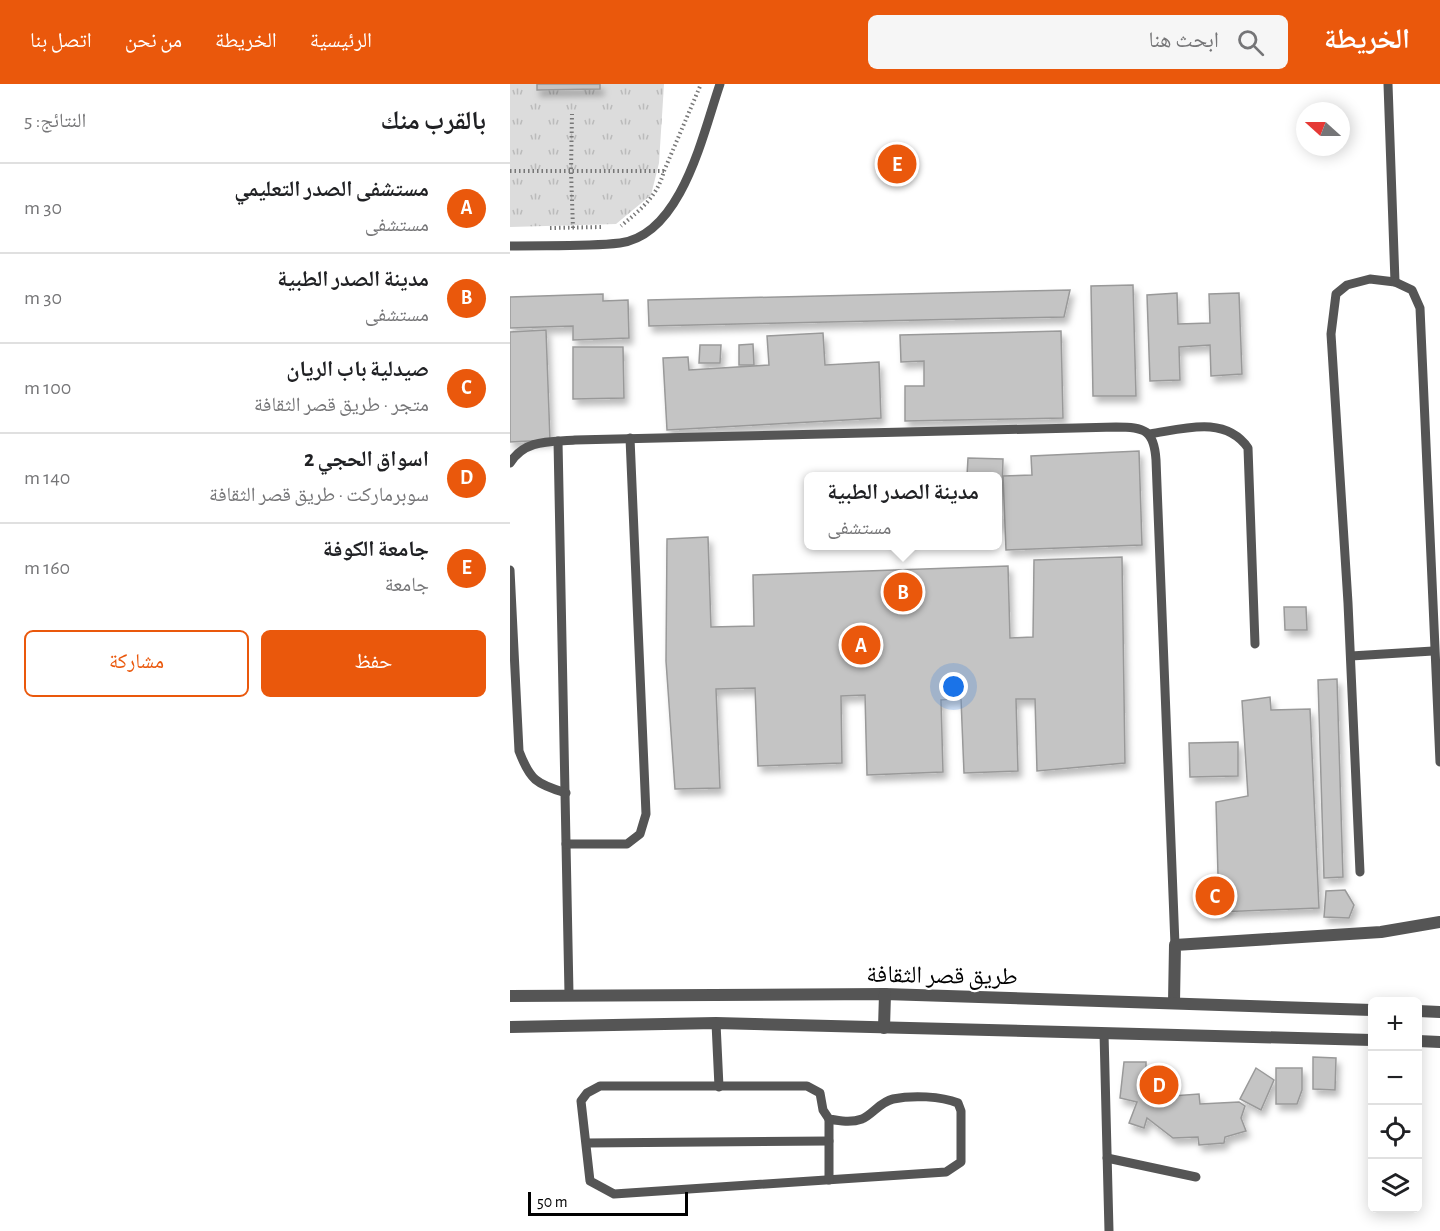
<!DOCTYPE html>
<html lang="ar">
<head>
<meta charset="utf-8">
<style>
  body { margin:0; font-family:"Alegreya Sans","Noto Naskh Arabic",sans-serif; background:#f6f6f6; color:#202124; direction:rtl }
  .controls { position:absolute; right:18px; bottom:18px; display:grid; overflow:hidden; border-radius:9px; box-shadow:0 3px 15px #0003 }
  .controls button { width:54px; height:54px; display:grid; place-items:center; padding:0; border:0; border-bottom:2px solid #e0e0e0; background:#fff; color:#202124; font:30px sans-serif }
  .compass { position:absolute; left:786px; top:18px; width:54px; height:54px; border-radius:50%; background:#fff; box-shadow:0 3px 15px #0003; rotate:291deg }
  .scale { position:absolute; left:18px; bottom:15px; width:160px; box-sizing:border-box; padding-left:6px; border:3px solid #000; border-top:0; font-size:16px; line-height:21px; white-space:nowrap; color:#000; -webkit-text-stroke:4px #fff; paint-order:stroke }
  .you { position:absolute; left:444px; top:603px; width:21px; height:21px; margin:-15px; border:4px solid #fff; border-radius:50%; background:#1a73e8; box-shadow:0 0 0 9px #1a73e833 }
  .badge { display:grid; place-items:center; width:39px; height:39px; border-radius:50%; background:#ea580c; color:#fff; font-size:20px; font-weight:700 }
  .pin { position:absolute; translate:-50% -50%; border:3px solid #fff; box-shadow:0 2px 6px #0006 }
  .popup { position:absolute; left:294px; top:388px; width:198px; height:78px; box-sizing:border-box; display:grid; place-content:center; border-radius:9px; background:#fff; filter:drop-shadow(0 2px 4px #0005); font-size:20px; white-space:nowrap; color:#757577 }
  .popup b { font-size:22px; color:#202124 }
  .popup::after { content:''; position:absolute; left:50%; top:100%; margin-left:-12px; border:12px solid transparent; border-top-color:#fff }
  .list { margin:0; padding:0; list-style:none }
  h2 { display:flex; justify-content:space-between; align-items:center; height:78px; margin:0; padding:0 24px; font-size:26px }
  h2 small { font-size:20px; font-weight:400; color:#757577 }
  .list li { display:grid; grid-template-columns:39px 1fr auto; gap:18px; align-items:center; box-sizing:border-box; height:90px; padding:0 24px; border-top:2px solid #e0e0e0 }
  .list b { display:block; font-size:22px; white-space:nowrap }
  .list p { margin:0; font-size:20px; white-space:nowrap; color:#757577 }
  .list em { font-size:20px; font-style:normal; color:#757577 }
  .actions { display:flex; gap:12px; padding:18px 24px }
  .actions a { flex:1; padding:14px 0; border:2px solid #ea580c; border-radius:9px; text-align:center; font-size:21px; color:#ea580c }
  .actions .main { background:#ea580c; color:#fff }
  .icon { flex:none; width:33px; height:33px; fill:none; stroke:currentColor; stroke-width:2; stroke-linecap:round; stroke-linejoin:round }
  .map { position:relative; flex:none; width:930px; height:1147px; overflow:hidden; direction:ltr }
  header { display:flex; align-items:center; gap:36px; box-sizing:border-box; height:84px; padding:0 30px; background:#ea580c; color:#fff }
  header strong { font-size:28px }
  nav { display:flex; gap:33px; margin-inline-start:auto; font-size:21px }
  .search { width:420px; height:54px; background:#f6f6f6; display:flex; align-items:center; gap:15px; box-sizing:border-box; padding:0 21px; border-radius:9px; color:#757577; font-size:22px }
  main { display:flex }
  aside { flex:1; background:#fff }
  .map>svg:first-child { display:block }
</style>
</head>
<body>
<header>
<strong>الخريطة</strong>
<div class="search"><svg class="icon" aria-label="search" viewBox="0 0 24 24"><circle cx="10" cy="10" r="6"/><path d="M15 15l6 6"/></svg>ابحث هنا</div>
<nav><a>الرئيسية</a><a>الخريطة</a><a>من نحن</a><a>اتصل بنا</a></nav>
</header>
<main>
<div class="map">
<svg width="930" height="1147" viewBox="0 0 930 1147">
  <defs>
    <pattern id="park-tufts" width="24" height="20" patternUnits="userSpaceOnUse" patternTransform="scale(1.5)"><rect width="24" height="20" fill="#dcdcdc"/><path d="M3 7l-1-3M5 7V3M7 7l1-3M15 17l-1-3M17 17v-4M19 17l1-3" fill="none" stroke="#bbb"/></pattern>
    <filter id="shadow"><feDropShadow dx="3.5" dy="6" stdDeviation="3" flood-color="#0004"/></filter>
  </defs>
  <rect width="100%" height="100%" fill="#fff"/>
  <path fill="url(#park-tufts)" d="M0,0H154L149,79L141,111L106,140L0,143Z"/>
  <g fill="#c4c4c4" stroke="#999" stroke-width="1.5" filter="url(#shadow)">
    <path d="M27,0H90V5L27,6Z"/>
    <path d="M623,201L626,312H583L581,202Z"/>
    <path d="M560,206L554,233L139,242L138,216Z"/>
    <path d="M667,209L668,240L700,239L699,210L729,209L732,290L701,292L700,261L669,263L670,296L640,297L637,211Z"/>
    <path d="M93,210V217L118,216L119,254L63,256V242L0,244V213Z"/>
    <path d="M36,246L40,356L0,358V248Z"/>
    <path d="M551,247L553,334L395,337V302H414V277L391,278L390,251Z"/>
    <path d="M313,249L315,281L369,278L371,334L157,346L153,274L178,273L179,286L259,281L257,252Z"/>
    <path d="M243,260L244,281H229V261Z"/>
    <path d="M190,261H211L210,279H189Z"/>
    <path d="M63,263H113L114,314L63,315Z"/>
    <path d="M629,367L632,461L496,466L493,392L522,391L521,372Z"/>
    <path d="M458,374L493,375L491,441H488V392H457Z"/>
    <path d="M198,453L201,543L244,542L243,491L498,482L500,554L523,553L524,476L612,473L615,679L527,687L525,615H506L508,687L454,689L451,615L431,616L433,688L357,691L355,611L331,612L332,679L248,682L245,604L206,605L210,704L165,705L156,577L157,455Z"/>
    <path d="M774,523H796L797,546H775Z"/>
    <path d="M827,595L833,793L814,794L808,596Z"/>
    <path d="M760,613L761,626L800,625L809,824L709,828L706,718L738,712L732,617Z"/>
    <path d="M728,658V692L680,693L679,659Z"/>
    <path d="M835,806L844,821L839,834L814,833L816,807Z"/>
    <path d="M803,973L826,974L825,1006L803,1005Z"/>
    <path d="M614,978H636V993L658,999L662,1012L689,1010L690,1020L729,1018L735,1022L731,1034L736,1047L715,1053L714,1059L689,1061L688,1053L663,1054L637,1034L634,1044L619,1039L627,1018L610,1014Z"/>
    <path d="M746,984L764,996L751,1026L730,1015Z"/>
    <path d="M766,984H792V1006L787,1020H766Z"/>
  </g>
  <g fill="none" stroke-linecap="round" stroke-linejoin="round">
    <g stroke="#777" stroke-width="4" stroke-dasharray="1.5 3" stroke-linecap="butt">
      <path d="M0,87H61L62,30"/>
      <path d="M154,87L191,0"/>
      <path d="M40,144L92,143"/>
      <path d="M63,144L61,87H154C147,113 131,125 111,142"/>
    </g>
    <g stroke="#555" stroke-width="9">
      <path d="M878,0L885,198"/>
      <path d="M0,162C36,161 74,163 110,159C172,151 193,49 210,0"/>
      <path d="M640,350C673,345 715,331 738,364L745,560"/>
      <path d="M48,357L59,910"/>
      <path d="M0,379C15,355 40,358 65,356L606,343C635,343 644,346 646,376L665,861"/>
      <path d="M0,486L9,667C20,696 26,700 56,709"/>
      <path d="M841,572L923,567"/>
      <path d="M56,760H117L130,750L136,730L120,354"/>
      <path d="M850,788L838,519L821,250L826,210L837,201L860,195L885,198L902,206L910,224L930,678"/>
      <path d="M206,939L209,1003"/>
      <path d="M594,949L599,1147"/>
      <path d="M90,1002H297L310,1009L313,1026L319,1035C330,1037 341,1039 352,1035C363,1030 370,1018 383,1015C402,1011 431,1012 448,1019L451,1027V1078L436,1088L104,1110L80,1097L71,1017L77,1009Z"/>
      <path d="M77,1059L319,1057"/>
      <path d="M597,1074L686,1093"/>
      <path d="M319,1096V1035"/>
    </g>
    <path stroke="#555" stroke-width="12" d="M664,918L665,861L871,848L930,838"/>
    <g stroke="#555" stroke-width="12">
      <path d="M0,912L375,910L862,926"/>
      <path d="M908,927L930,928"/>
      <path d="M0,943L206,939L862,956"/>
      <path d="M374,944L375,910"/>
      <path d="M908,957L930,958"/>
    </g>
  </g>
  <g text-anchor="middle" stroke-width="4.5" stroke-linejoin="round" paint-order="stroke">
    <g font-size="24" fill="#000" stroke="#fff">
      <text transform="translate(432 891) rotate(1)" y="8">طريق قصر الثقافة</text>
    </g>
  </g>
</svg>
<div class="controls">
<button>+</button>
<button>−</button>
<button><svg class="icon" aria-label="locate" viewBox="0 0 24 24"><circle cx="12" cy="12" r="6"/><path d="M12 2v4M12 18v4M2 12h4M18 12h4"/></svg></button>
<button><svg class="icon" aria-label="layers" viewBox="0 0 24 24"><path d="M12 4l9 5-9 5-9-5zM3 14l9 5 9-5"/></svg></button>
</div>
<svg class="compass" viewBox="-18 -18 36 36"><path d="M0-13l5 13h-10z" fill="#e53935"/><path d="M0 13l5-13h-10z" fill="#757577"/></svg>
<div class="scale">50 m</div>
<div class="you"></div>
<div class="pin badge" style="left:351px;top:561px">A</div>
<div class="pin badge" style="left:393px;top:508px">B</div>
<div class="popup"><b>مدينة الصدر الطبية</b>مستشفى</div>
<div class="pin badge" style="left:705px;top:812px">C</div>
<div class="pin badge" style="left:649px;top:1001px">D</div>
<div class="pin badge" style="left:387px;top:80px">E</div>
</div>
<aside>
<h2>بالقرب منك<small>النتائج: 5</small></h2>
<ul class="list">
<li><span class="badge">A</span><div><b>مستشفى الصدر التعليمي</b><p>مستشفى</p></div><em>30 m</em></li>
<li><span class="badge">B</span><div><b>مدينة الصدر الطبية</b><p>مستشفى</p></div><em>30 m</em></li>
<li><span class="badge">C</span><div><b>صيدلية باب الريان</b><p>متجر · طريق قصر الثقافة</p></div><em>100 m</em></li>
<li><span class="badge">D</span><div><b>اسواق الحجي 2</b><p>سوبرماركت · طريق قصر الثقافة</p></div><em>140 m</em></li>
<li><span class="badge">E</span><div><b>جامعة الكوفة</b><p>جامعة</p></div><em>160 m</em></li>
</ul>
<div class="actions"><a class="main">حفظ</a><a>مشاركة</a></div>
</aside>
</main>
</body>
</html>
